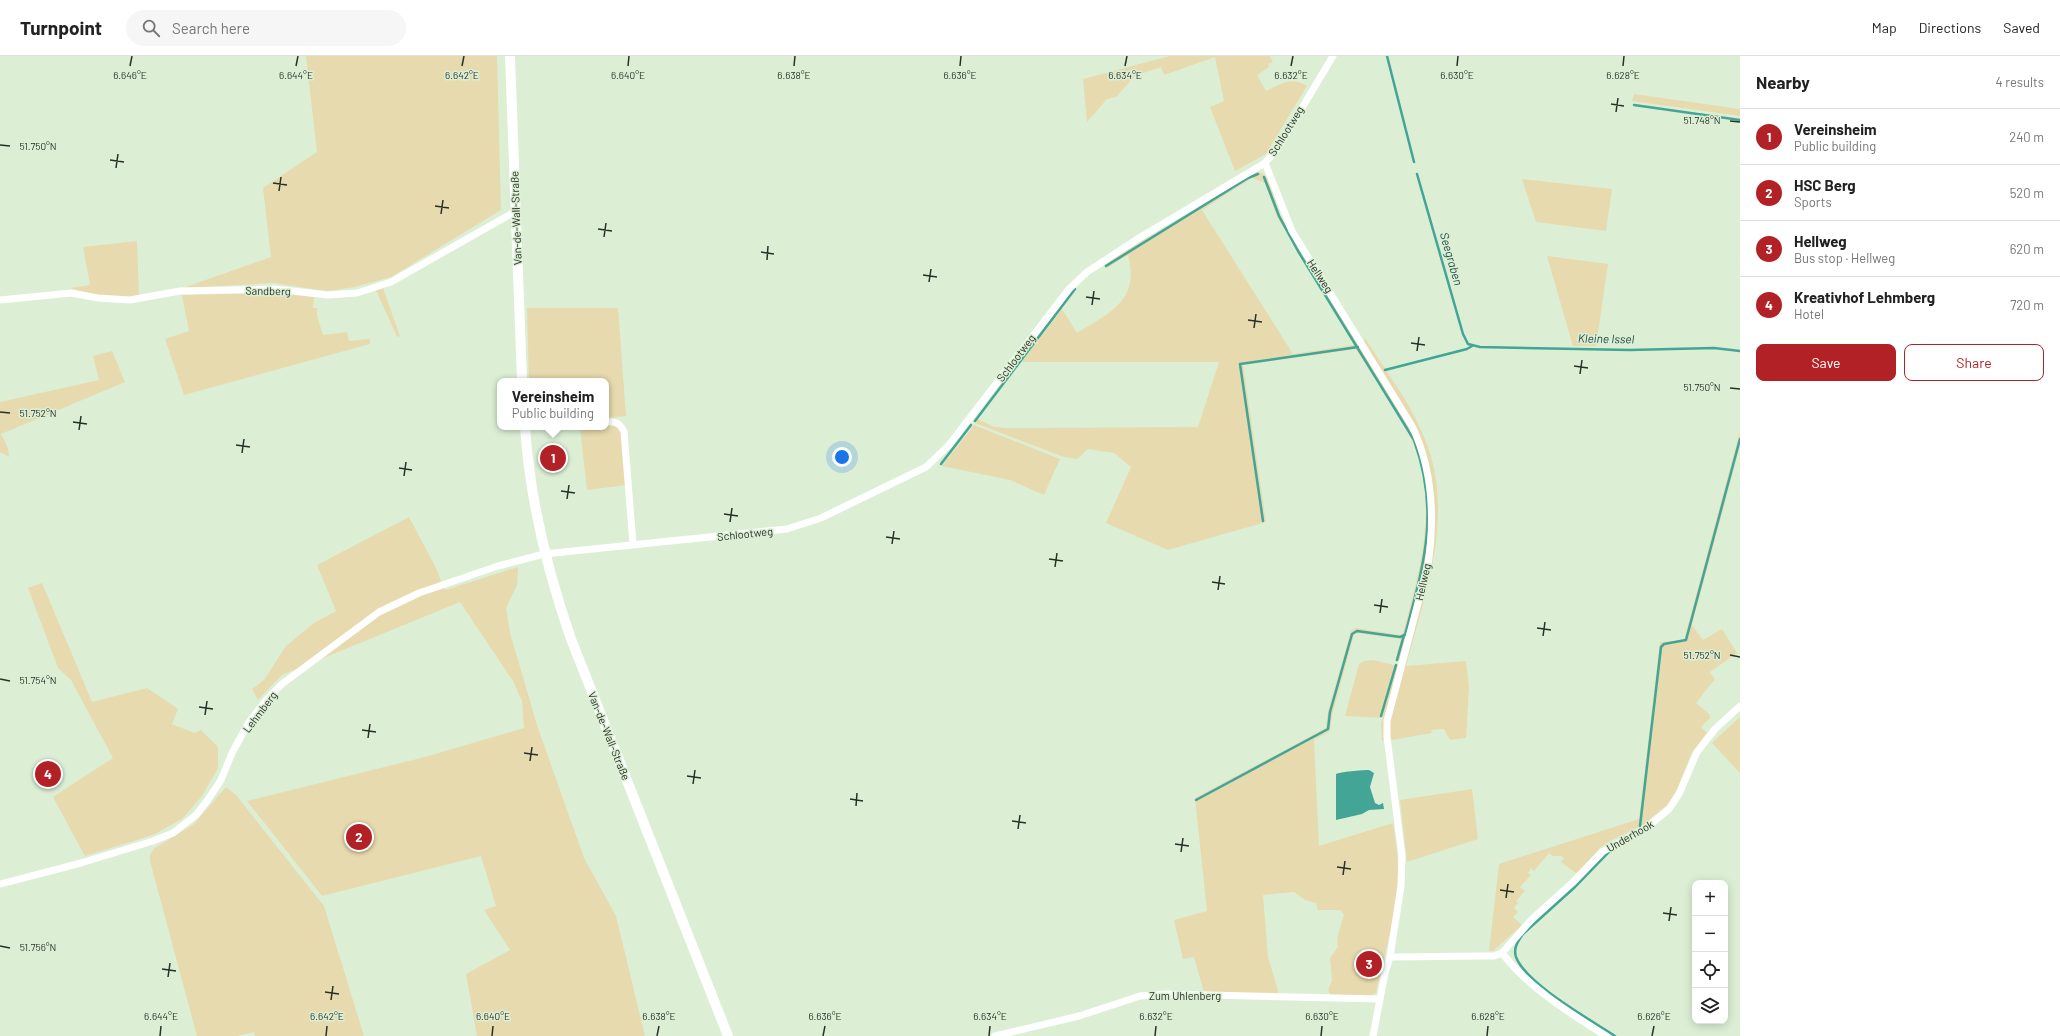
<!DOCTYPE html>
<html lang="en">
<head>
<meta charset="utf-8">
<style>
  body { margin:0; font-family:Barlow,sans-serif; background:#f6f6f6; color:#222 }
  .controls { position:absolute; right:12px; bottom:12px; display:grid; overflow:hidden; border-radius:8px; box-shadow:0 2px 10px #0003 }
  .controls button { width:36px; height:36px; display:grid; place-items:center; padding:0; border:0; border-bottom:1px solid #e0e0e0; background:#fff; color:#222; font:20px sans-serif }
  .you { position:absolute; left:842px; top:401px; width:14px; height:14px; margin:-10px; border:3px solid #fff; border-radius:50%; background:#1a73e8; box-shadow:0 0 0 6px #1a73e833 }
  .badge { display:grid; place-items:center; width:26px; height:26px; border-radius:50%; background:#b22125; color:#fff; font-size:13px; font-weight:700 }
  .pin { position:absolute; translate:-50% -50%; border:2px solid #fff; box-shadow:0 1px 4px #0006 }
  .popup { position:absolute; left:497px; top:322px; width:112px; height:52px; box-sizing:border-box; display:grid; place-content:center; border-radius:8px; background:#fff; filter:drop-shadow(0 1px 3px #0005); font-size:13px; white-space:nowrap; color:#767676 }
  .popup b { font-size:15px; color:#222 }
  .popup::after { content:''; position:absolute; left:50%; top:100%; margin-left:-8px; border:8px solid transparent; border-top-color:#fff }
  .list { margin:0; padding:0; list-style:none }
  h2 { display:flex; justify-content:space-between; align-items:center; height:52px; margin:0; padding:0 16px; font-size:17px }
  h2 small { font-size:13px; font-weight:400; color:#767676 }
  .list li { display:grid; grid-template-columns:26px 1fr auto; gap:12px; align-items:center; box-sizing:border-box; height:56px; padding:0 16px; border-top:1px solid #e0e0e0 }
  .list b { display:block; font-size:15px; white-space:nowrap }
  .list p { margin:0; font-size:13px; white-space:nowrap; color:#767676 }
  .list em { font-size:13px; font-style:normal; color:#767676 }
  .actions { display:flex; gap:8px; padding:12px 16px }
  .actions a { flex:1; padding:9px 0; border:1px solid #b22125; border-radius:8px; text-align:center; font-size:14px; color:#b22125 }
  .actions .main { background:#b22125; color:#fff }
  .icon { flex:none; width:22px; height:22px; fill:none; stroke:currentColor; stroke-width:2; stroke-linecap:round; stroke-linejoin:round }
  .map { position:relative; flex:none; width:1740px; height:980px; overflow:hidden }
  header { display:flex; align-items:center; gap:24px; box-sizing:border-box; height:56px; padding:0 20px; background:#fff; border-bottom:1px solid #e0e0e0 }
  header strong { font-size:19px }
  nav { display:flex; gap:22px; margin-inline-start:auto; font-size:14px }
  .search { width:280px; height:36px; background:#f6f6f6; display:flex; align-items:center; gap:10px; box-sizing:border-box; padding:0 14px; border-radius:22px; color:#767676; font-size:15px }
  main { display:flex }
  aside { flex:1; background:#fff }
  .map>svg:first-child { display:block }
</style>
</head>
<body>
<header>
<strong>Turnpoint</strong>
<div class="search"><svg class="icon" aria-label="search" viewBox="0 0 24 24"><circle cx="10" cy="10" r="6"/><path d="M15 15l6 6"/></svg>Search here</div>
<nav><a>Map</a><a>Directions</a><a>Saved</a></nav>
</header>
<main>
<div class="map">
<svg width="1740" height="980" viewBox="0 0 1740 980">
  <rect width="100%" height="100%" fill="#dcefd5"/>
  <g fill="#e7daae" fill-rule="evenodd">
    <path d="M306,0H497L501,154L391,221L355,231L326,235L273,227L183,232L271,201L263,132L317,96Z"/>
    <path d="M1170,0H1270L1273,6L1268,8L1269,11L1257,19L1266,35C1282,28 1290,20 1307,30L1266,98L1235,115L1210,51L1224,45L1215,1L1164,19L1161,11L1135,20L1116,41L1107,43L1087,66L1083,23Z"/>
    <path d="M1634,38L1740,53V60L1632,45Z"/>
    <path d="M1257,116L1262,117L1268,123L1281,161L1297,188L1410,373L1422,400L1430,453L1426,506L1399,605L1395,604L1401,583L1357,577L1354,579L1332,659L1330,675L1314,684L1319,790L1393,767C1395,782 1398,797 1398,813C1398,854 1385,897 1376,937L1369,940H1331L1328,934L1332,925L1330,902L1338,891L1337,882L1344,859L1340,854H1318L1316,847L1305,844L1294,836L1263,839L1268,901L1279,938L1204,936L1194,901L1183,903L1174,864L1207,855L1195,742L1326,672L1328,655L1351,575L1356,572L1400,579L1403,577C1420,514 1439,451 1413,387C1400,356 1374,322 1356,293L1243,309L1266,466L1168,494L1106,467L1131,411L1114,397L1088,393L1077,403L1064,401L975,367L978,363L992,370L1004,372L1198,371L1219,306H1022L1062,253L1077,277C1110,256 1140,245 1128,199L1107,212L1104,208ZM1252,122L1265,127L1277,161L1354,289L1293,298L1202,154Z"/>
    <path d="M1522,123L1612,133L1606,175L1536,166Z"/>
    <path d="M137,185L139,241C113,243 94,240 70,232L90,229L83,191Z"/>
    <path d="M1547,200L1608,208L1596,290H1573Z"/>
    <path d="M383,232L400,280L397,281L376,234Z"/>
    <path d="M274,237L314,241L313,252H317V260L323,279L347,276L349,285L370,283V288L184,339L165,283L189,275L182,239Z"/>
    <path d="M527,252H618L626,360L606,362V325H529Z"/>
    <path d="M1365,282C1385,314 1410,346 1424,381C1456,456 1426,536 1406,610L1466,605L1469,632L1466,682L1450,684L1444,673L1431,674L1432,677L1397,683L1392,684L1389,681V666L1431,509L1427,401L1364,286Z"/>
    <path d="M112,295L125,326L1,378L8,392L9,401L0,396V346L99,324L93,300Z"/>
    <path d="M606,369L617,371L622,378L626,429L587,434L580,371H606Z"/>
    <path d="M974,369L1060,403L1044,439L1010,424L942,410Z"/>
    <path d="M1740,375V390L1692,569L1703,584L1722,573L1737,597L1710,616L1715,623L1696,647L1709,658L1710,662L1701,671L1707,677L1691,698L1678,731L1669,747L1643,769L1610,785L1600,792L1577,818L1561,806L1564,802L1561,800H1553L1549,797L1534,815L1531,812L1528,817L1531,819L1520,831L1525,835L1516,845L1518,847L1514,852L1518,856L1513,861L1522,869L1493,895H1489L1499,808L1639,763L1660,586L1684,584Z"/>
    <path d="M409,461L434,508L445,534L518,511L517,529L506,552L510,577L537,669L584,802L616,860L645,980H477L466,918L510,894L484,854L496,850L481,800L322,840L247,745L425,701L524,672L522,645L513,625L460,546L282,619L258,644L252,633L264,624L286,590L314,567L336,555L317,509Z"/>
    <path d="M42,527L92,646L147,632L178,653L172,668L194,677L201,674L218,691V712L202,740L182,763L153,779L85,800L53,741L113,702L71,624L58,612L28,532Z"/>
    <path d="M1373,604L1398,610L1399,613L1385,683L1382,685L1381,667L1383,662L1345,660L1359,608L1364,605Z"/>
    <path d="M1740,661V717L1712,687Z"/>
    <path d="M226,731L236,739L324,850L364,980H255L254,976L237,980H197L150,805V798L155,792L194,768Z"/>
    <path d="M1472,733L1478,783L1407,806L1400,744Z"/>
  </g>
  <path fill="#42a596" d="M1369,714L1374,717L1370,731L1375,747L1379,749L1383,747L1384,753L1369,754L1362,758L1336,764V718C1339,716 1363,714 1369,714Z"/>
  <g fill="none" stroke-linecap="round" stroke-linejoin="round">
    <g stroke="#42a596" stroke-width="2.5">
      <path d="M1387,0L1414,106"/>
      <path d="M1634,49L1740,64"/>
      <path d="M1417,118L1463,278L1468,288L1480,291L1630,294L1714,292L1740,295"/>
      <path d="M1106,210L1248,122L1258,118"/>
      <path d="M1385,314L1467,293L1472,290"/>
      <path d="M975,365L1075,233"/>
      <path d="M941,408L971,369"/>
      <path d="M1263,465L1240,308L1358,291"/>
      <path d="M1397,604L1404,579"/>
      <path d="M1381,660L1396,609"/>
      <path d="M1196,744L1328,673L1330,656L1352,578L1357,575L1400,581L1405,579C1424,508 1440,456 1414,384L1298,195L1279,160L1264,121"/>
      <path d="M1640,770L1661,591L1664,588L1686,584L1740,383"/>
      <path d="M1609,796L1575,831L1523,878C1518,885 1513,892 1516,901C1526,928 1591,964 1615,980"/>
    </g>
    <g stroke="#fff" stroke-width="7">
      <path d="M1265,107L1292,175L1412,370C1433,414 1435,461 1428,509L1387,665V681L1402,800L1401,830L1390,901L1385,917L1373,980"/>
      <path d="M0,244L71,237L98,242L130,244L180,235L275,233L328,239L357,237L391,226L516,155"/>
      <path d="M606,366C616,365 620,367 624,376L633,488"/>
      <path d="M0,828L81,807L153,785L173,777L196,759L207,745L221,724L232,697L249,666L267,643L282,628L379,556L419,537L498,510L544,498L787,473L821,462L926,411L949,389L1069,233L1087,216L1139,182L1265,107L1278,92L1333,0"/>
      <path d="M1502,897C1529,932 1568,956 1606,980"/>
      <path d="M1390,901L1484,900H1494L1502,897L1533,862L1572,827L1602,796L1646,772L1669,753L1679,738L1697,696L1715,673L1740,650"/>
      <path d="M995,980L1079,960L1140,940L1166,938L1380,943"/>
    </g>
    <g stroke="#fff" stroke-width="10">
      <path d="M510,0L522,325"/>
      <path d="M525,371C530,444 547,514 571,583L728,980"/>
    </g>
  </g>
  <path fill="none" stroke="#293127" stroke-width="1.5" d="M130,10L132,0M296,10L298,0M462,10L464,0M628,10L629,0M794,10L795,0M960,10L961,0M1125,10L1127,0M1291,10L1293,0M1457,10L1458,0M1623,10L1624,0M1611,48L1624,50M1616,56L1618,42M1730,65L1740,66M0,89L10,90M110,104L124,106M116,112L118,98M273,127L287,129M279,135L281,121M435,150L449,152M441,158L443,144M598,173L612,175M604,181L606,167M761,196L774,198M767,204L768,190M923,219L937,221M929,226L931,213M1086,241L1100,243M1092,249L1094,235M1248,264L1262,266M1254,272L1256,258M1411,287L1425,289M1417,295L1419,281M1574,310L1588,312M1580,318L1582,304M1730,332L1740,333M0,356L10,357M73,366L87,368M79,374L81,360M236,389L250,391M242,397L244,383M399,412L412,414M404,420L406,406M561,435L575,437M567,443L569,429M724,458L738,460M730,466L732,452M886,481L900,483M892,488L894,475M1049,503L1063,505M1055,511L1057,497M1212,526L1225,528M1218,534L1220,520M1374,549L1388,551M1380,557L1382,543M1537,572L1551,574M1543,580L1545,566M1730,599L1740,601M0,623L10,625M199,651L213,653M205,659L207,645M362,674L376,676M368,682L370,668M524,697L538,699M530,705L532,691M687,720L701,722M693,728L695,714M850,743L863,745M856,750L857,737M1012,765L1026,767M1018,773L1020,759M1175,788L1189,790M1181,796L1183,782M1337,811L1351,813M1343,819L1345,805M1500,834L1514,836M1506,842L1508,828M1663,857L1677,859M1669,865L1671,851M0,890L10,892M162,913L176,915M168,921L170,907M325,936L339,938M331,944L333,930M160,980L161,970M326,980L327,970M492,980L493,970M657,980L659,970M823,980L825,970M989,980L990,970M1155,980L1156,970M1321,980L1322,970M1487,980L1488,970M1652,980L1654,970"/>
  <g text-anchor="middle" stroke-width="3" stroke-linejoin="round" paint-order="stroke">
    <g font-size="11" fill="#293127" stroke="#dcefd5">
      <text transform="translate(1286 75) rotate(-58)" y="4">Schlootweg</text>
      <text transform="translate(516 162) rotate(-92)" y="4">Van-de-Wall-Straße</text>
      <text transform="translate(1320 220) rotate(57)" y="4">Hellweg</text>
      <text transform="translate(268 235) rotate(1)" y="4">Sandberg</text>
      <text transform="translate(1016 302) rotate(-53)" y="4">Schlootweg</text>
      <text transform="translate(745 478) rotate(-6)" y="4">Schlootweg</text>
      <text transform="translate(1423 526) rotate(-77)" y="4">Hellweg</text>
      <text transform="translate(260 656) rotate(-53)" y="4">Lehmberg</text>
      <text transform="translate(609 680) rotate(68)" y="4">Van-de-Wall-Straße</text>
      <text transform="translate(1630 780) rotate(-30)" y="4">Underhook</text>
      <text x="1185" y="944">Zum Uhlenberg</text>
    </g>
    <g font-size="12" font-style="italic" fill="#214d46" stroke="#dcefd5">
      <text transform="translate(1451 203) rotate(74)" y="4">Seegraben</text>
      <text transform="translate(1606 283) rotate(1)" y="4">Kleine Issel</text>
    </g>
  </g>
  <g font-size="10" text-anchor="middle" fill="#293127" stroke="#dcefd5" stroke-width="3" stroke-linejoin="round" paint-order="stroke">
    <text x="130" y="23">6.646°E</text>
    <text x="296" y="23">6.644°E</text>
    <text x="462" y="23">6.642°E</text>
    <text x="628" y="23">6.640°E</text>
    <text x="794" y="23">6.638°E</text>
    <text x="960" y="23">6.636°E</text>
    <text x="1125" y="23">6.634°E</text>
    <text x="1291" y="23">6.632°E</text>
    <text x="1457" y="23">6.630°E</text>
    <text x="1623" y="23">6.628°E</text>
    <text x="1702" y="68">51.748°N</text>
    <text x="38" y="94">51.750°N</text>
    <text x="1702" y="335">51.750°N</text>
    <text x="38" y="361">51.752°N</text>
    <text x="1702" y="603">51.752°N</text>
    <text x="38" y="628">51.754°N</text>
    <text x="38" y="895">51.756°N</text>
    <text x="161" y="964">6.644°E</text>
    <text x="327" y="964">6.642°E</text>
    <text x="493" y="964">6.640°E</text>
    <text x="659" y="964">6.638°E</text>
    <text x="825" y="964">6.636°E</text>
    <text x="990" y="964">6.634°E</text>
    <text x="1156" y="964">6.632°E</text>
    <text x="1322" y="964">6.630°E</text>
    <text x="1488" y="964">6.628°E</text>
    <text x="1654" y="964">6.626°E</text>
  </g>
</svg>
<div class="controls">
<button>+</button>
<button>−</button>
<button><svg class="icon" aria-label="locate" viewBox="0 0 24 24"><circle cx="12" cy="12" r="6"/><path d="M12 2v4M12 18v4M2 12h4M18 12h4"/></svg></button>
<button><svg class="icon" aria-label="layers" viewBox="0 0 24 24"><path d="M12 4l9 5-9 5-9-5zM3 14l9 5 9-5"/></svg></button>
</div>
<div class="you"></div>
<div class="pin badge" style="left:553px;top:402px">1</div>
<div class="popup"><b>Vereinsheim</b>Public building</div>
<div class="pin badge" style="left:359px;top:781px">2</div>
<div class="pin badge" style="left:1369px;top:908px">3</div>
<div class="pin badge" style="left:48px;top:718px">4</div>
</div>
<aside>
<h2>Nearby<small>4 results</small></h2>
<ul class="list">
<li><span class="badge">1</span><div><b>Vereinsheim</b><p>Public building</p></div><em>240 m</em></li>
<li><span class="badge">2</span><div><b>HSC Berg</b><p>Sports</p></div><em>520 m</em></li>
<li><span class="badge">3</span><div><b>Hellweg</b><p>Bus stop · Hellweg</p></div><em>620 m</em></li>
<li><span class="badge">4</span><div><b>Kreativhof Lehmberg</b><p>Hotel</p></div><em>720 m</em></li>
</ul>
<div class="actions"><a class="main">Save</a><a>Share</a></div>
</aside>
</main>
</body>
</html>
